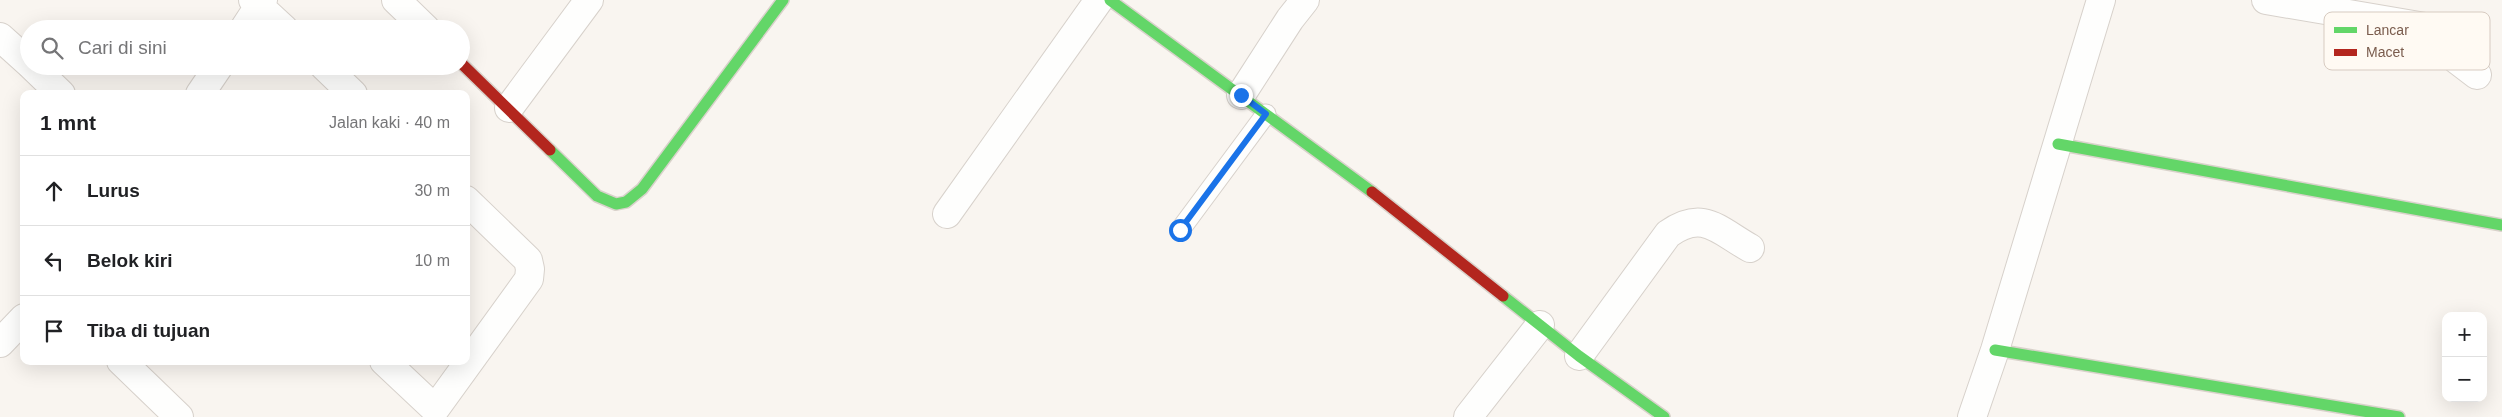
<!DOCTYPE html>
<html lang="id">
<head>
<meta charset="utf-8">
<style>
  body { margin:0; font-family:Helvetica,sans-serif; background:#f2f2f2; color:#202124 }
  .controls { position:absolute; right:15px; bottom:15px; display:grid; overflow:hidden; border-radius:10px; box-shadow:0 5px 20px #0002 }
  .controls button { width:45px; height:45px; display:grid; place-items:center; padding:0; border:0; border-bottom:1px solid #e0e0e0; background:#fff; color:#202124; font:25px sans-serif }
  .stop { position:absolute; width:15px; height:15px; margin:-11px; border:4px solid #1a73e8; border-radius:50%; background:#fff }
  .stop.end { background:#1a73e8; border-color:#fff; box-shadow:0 1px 5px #0008 }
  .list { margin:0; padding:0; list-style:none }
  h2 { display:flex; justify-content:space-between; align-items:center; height:65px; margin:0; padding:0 20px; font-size:21px }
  h2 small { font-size:16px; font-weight:400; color:#757577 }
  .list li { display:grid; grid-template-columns:32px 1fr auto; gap:15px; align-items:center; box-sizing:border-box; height:70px; padding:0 20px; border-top:1px solid #e0e0e0 }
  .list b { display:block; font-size:19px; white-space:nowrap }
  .list em { font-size:16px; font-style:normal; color:#757577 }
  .icon { flex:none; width:28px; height:28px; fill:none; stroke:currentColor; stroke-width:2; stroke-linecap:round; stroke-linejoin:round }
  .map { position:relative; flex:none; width:2502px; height:417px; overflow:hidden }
  .search { position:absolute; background:#fff; box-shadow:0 5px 20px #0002; left:20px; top:20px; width:450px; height:55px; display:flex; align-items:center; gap:12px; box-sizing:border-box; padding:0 18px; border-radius:28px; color:#757577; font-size:19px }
  .panel { position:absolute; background:#fff; box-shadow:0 5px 20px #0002; left:20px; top:90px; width:450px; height:275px; border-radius:10px }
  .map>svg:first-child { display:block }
</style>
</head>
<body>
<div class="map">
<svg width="2502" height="417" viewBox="0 0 2502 417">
  <rect width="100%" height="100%" fill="#f9f5f0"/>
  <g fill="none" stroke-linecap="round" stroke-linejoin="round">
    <g stroke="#d7d1cb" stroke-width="21">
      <path id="lane" d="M1180,230L1266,114"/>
    </g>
    <g stroke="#d7d1cb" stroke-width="30">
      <g id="street">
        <path d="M263,0L259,6L284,29"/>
        <path d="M396,0L426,29"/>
        <path d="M2266,0L2425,27L2436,32L2456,59L2477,75"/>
        <path d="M244,29L259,6L253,0"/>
        <path d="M0,37L29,63"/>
        <path d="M32,66L61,94"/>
        <path d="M324,66L353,94"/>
        <path d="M200,94L219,66"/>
        <path d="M1241,95L1290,19L1305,0"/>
        <path d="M509,108L589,0"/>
        <path d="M947,214L1099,0"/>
        <path d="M0,343L24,318"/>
        <path d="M1579,356L1668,234C1703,209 1718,230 1750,248"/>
        <path d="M121,361L179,417"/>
        <path d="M384,361L435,409L529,279L530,269L528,260L466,200"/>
        <path d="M1468,417L1540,325"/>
        <path d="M1972,417L1995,350L2101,0"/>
      </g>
    </g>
    <g stroke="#d9d2cb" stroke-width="14">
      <g id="fast">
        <path d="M1110,0L1372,192"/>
        <path d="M2058,144L2502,225"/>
        <path d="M550,150L597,196L616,204L626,202L642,189L783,0"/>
        <path d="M1503,296L1579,356L1664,417"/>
        <path d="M1995,350L2399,417"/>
      </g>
    </g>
    <g stroke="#d9d2cb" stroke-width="14">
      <g id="jam">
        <path d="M461,63L550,150"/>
        <path d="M1372,192L1503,296"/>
      </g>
    </g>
    <use href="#lane" stroke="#fefefd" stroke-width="19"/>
    <use href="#street" stroke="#fefefd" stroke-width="28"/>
    <use href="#fast" stroke="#63d668" stroke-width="11"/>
    <use href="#jam" stroke="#b3261e" stroke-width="11"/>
  </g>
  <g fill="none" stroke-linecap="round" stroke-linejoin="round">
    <path stroke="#1a73e8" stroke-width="6" d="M1180,230L1266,114L1241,95"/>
  </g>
  <rect x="2324" y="12" width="166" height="58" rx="8" fill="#fffaf3" stroke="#d7cbc1" stroke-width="1"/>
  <rect x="2334" y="27" width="23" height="6" fill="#63d668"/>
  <rect x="2334" y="49" width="23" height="7" fill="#b3261e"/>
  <g font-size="14" fill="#7a5c4d">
    <text x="2366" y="35">Lancar</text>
    <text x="2366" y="57">Macet</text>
  </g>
</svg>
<div class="controls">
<button>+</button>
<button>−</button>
</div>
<div class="stop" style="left:1180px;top:230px"></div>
<div class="stop end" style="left:1241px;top:95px"></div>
<div class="search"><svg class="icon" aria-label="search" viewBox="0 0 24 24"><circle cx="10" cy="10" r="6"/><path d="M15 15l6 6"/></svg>Cari di sini</div>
<section class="panel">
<h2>1 mnt<small>Jalan kaki · 40 m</small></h2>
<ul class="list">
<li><svg class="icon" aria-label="ahead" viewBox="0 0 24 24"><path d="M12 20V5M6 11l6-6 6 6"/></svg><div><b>Lurus</b></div><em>30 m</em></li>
<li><svg class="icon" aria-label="left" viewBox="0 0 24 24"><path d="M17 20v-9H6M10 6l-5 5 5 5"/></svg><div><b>Belok kiri</b></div><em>10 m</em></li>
<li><svg class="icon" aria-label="arrive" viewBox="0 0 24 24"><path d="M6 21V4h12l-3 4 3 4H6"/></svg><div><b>Tiba di tujuan</b></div></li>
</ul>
</section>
</div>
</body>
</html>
